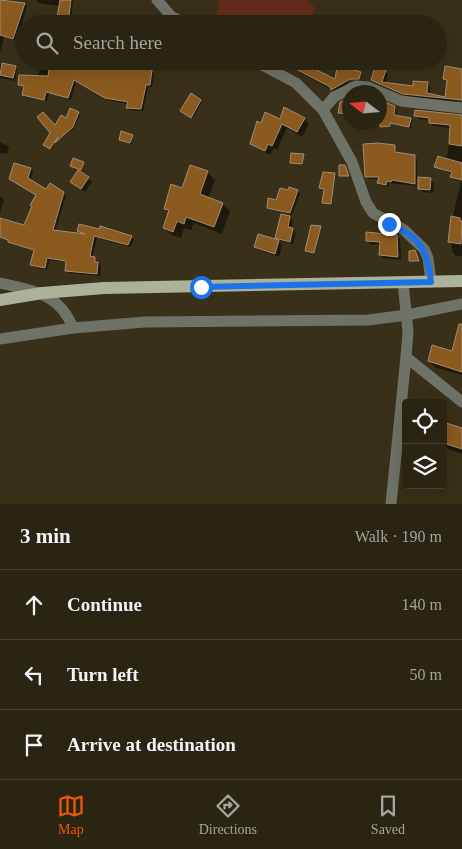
<!DOCTYPE html>
<html lang="en">
<head>
<meta charset="utf-8">
<style>
  body { margin:0; font-family:Georgia,serif; background:#322c1b; color:#f1f3f6 }
  .controls { position:absolute; right:15px; bottom:15px; display:grid; overflow:hidden; border-radius:5px; box-shadow:0 5px 20px #0002 }
  .controls button { width:45px; height:45px; display:grid; place-items:center; padding:0; border:0; border-bottom:1px solid #464132; background:#2a2412; color:#f1f3f6; font:25px sans-serif }
  .compass { position:absolute; left:342px; top:85px; width:45px; height:45px; border-radius:50%; background:#2a2412; box-shadow:0 5px 20px #0002; rotate:286deg }
  .stop { position:absolute; width:15px; height:15px; margin:-11px; border:4px solid #1a73e8; border-radius:50%; background:#fff }
  .stop.end { background:#1a73e8; border-color:#fff; box-shadow:0 1px 5px #0008 }
  .list { margin:0; padding:0; list-style:none }
  h2 { display:flex; justify-content:space-between; align-items:center; height:65px; margin:0; padding:0 20px; font-size:21px }
  h2 small { font-size:16px; font-weight:400; color:#a5a49f }
  .list li { display:grid; grid-template-columns:32px 1fr auto; gap:15px; align-items:center; box-sizing:border-box; height:70px; padding:0 20px; border-top:1px solid #464132 }
  .list b { display:block; font-size:19px; white-space:nowrap }
  .list em { font-size:16px; font-style:normal; color:#a5a49f }
  .icon { flex:none; width:28px; height:28px; fill:none; stroke:currentColor; stroke-width:2; stroke-linecap:round; stroke-linejoin:round }
  .map { position:relative; flex:none; width:462px; height:504px; overflow:hidden }
  .search { position:absolute; background:#2a2412; box-shadow:0 5px 20px #0002; left:15px; right:15px; top:15px; height:55px; display:flex; align-items:center; gap:12px; box-sizing:border-box; padding:0 18px; border-radius:28px; color:#a5a49f; font-size:19px }
  .sheet { height:275px; background:#2a2412 }
  nav { display:flex; justify-content:space-around; align-items:center; box-sizing:border-box; height:70px; border-top:1px solid #464132; background:#2a2412; font-size:14px; color:#a5a49f }
  nav a { display:grid; justify-items:center; gap:2px }
  nav .on { color:#ea580c }
  .map>svg:first-child { display:block }
</style>
</head>
<body>
<div class="map">
<svg width="462" height="504" viewBox="0 0 462 504">
  <rect width="100%" height="100%" fill="#383018"/>
  <path fill="#622d18" d="M220,0H306L315,7L310,24H213Z"/>
  <g fill="#0007">
    <path d="M0,0L24,4L27,6L22,24L24,44L4,37L0,53Z"/>
    <path d="M36,0H73L71,20H137L139,24H57L60,6L38,3Z"/>
    <path d="M328,16V22L333,24H321Z"/>
    <path d="M42,61H76L75,64L99,69L102,61H133L154,73L152,87H148L143,111L130,110L127,108L128,104L108,100L76,81L71,100L49,93L47,101L25,97L23,95L25,88L19,85L33,78L35,74L38,75Z"/>
    <path d="M299,61L318,62L321,65L318,73L336,81L339,61H350L347,86L335,92L298,71L295,68Z"/>
    <path d="M0,64L17,69L15,81L0,78Z"/>
    <path d="M385,71L388,74L385,84L414,87L427,83L430,86V94L446,98L447,81L444,78L462,71V88L458,87L457,102L407,96L372,80Z"/>
    <path d="M191,95L202,102L193,118L184,113Z"/>
    <path d="M380,101L394,107L396,110V116L410,119L412,121L411,128L380,121Z"/>
    <path d="M79,113L80,115L74,128L56,143L52,150L46,146L55,127Z"/>
    <path d="M416,116H462V256H456L453,253L449,233L461,181L455,180L452,174L436,166L439,155L447,157L451,128L433,126L430,120L419,119Z"/>
    <path d="M304,119L309,124L302,137L287,128L277,150L274,148L270,155L251,144L261,124Z"/>
    <path d="M132,136V144L120,139Z"/>
    <path d="M0,142L9,147L7,154L0,153Z"/>
    <path d="M395,147L397,153L414,156L417,159V186L389,183L388,187L381,185L379,183L380,179H369L367,177Z"/>
    <path d="M303,156V165L292,162Z"/>
    <path d="M83,163L82,171L72,166Z"/>
    <path d="M31,169L33,171L31,181L47,190L63,193L66,196L55,231L83,235L78,231L132,237L134,240L130,247L97,238L92,258H95L101,266L100,276L69,273L66,270L67,262L50,260L47,270L34,267L32,264L38,243L0,231V219L25,227L37,195L14,181Z"/>
    <path d="M78,172L92,182L85,192L72,182Z"/>
    <path d="M207,172L215,180L208,199L222,204L230,211L222,234L194,223L191,230L184,228L181,238L172,235L164,228L170,212L165,208L183,190Z"/>
    <path d="M334,174L332,205L325,204V190L320,188Z"/>
    <path d="M430,180L434,183L433,193L423,192L419,189Z"/>
    <path d="M297,191L300,193L292,215L268,207L288,192Z"/>
    <path d="M0,197L4,200L0,213Z"/>
    <path d="M290,218L293,221L291,229L296,233L293,244L279,241L276,238Z"/>
    <path d="M320,227L315,254L308,253L307,251Z"/>
    <path d="M259,235L279,241L282,245L279,257L259,250L255,247Z"/>
    <path d="M397,236L400,239L401,260L383,258L380,255L381,245L370,244L367,240Z"/>
    <path d="M462,342V375L436,368L429,361L453,352Z"/>
    <path d="M443,424L462,430V454L443,447Z"/>
  </g>
  <g fill="#8b5a1e" stroke="#a28c77">
    <path d="M0,0L25,3L13,39L0,35Z"/>
    <path d="M60,0H71L68,24H56Z"/>
    <path d="M99,61L128,66V61H131L152,70L150,85H146L141,109L126,108L128,102L105,98L74,80L68,98L46,92L44,100L22,95L24,86L18,85L19,75L48,76L50,62L74,68L76,63L98,68Z"/>
    <path d="M298,61L335,79L338,61H348L347,68L361,72L359,79H350L331,90L330,87L294,68Z"/>
    <path d="M2,63L16,66L13,78L0,75Z"/>
    <path d="M445,66L462,69V100L403,94L371,80L375,67L386,70L382,82L413,86V81L428,82L427,93L445,97L447,80L443,79Z"/>
    <path d="M191,93L201,100L191,118L180,111Z"/>
    <path d="M350,98V114L338,113L340,102Z"/>
    <path d="M380,100L395,106L394,115L411,118L409,127L390,123V126L380,127Z"/>
    <path d="M284,107L305,118L297,132L282,124L272,146L268,144L265,151L250,144L257,121L261,123L265,112L280,119Z"/>
    <path d="M70,108L79,112L73,127L55,143L58,137L50,149L43,145L50,133L37,117L43,112L55,125L61,115L66,118Z"/>
    <path d="M415,110L462,115V146L449,144L450,125L429,123V118L414,116Z"/>
    <path d="M121,131L133,135L130,143L119,140Z"/>
    <path d="M378,143L395,145V152L415,155V184L392,180L391,182L387,181L386,185L377,183L379,177H365L363,144Z"/>
    <path d="M291,153L304,154L302,164L290,163Z"/>
    <path d="M438,156L462,163V180L450,177L452,172L434,167Z"/>
    <path d="M73,158L84,162L81,170L70,166Z"/>
    <path d="M14,163L31,168L28,178L46,189L50,183L64,192L53,230L85,234L77,231L79,224L99,229L100,226L132,236L128,245L94,236L90,256L95,257V262H98L97,274L65,271L66,261L47,258L45,268L30,265L34,250L8,242V240L0,237V218L24,225L32,206L30,205L36,195L9,179Z"/>
    <path d="M190,165L208,171L200,194L223,203L214,227L186,217L184,224L177,221L173,232L163,228L169,210L164,209L171,184L182,188Z"/>
    <path d="M339,165H345L349,176H339Z"/>
    <path d="M78,170L89,177L81,189L70,182Z"/>
    <path d="M323,172L335,173L331,204L322,203L324,189L319,188Z"/>
    <path d="M418,177L431,178L430,190L418,189Z"/>
    <path d="M289,187L298,190L290,213L267,208L268,198L276,200L280,188L288,190Z"/>
    <path d="M281,214L290,216L288,227L293,228L290,242L275,238Z"/>
    <path d="M451,216L460,218V221H462L461,244L448,242Z"/>
    <path d="M311,225L321,226L314,253L305,251Z"/>
    <path d="M366,232L397,235L398,257L379,255L380,242L366,241Z"/>
    <path d="M258,234L279,240L275,254L254,247Z"/>
    <path d="M415,250L419,261H409V251Z"/>
    <path d="M459,324H462V372L428,361L432,345L452,351Z"/>
    <path d="M443,422L462,428V449L443,443Z"/>
  </g>
  <g fill="none" stroke-linecap="round" stroke-linejoin="round">
    <g stroke="#6f7266" stroke-width="11">
      <path d="M157,0L171,16L186,24"/>
      <path d="M255,61L296,83L323,110L352,162L366,202L373,213L403,229L424,249L428,258L431,282"/>
      <path d="M323,110L334,97L356,86L368,87L401,101L462,108"/>
      <path d="M0,283C31,290 60,293 73,328"/>
      <path d="M0,339L73,328L145,322L368,320L407,315L462,304"/>
      <path d="M406,357L462,402"/>
      <path d="M391,504L406,357L408,332L403,282"/>
    </g>
    <path stroke="#acb29a" stroke-width="12" d="M0,300L42,293L104,288L462,281"/>
  </g>
  <g fill="none" stroke-linecap="round" stroke-linejoin="round">
    <path stroke="#1a73e8" stroke-width="6" d="M201,287L431,282C427,249 421,237 389,224"/>
  </g>
</svg>
<div class="controls">
<button><svg class="icon" aria-label="locate" viewBox="0 0 24 24"><circle cx="12" cy="12" r="6"/><path d="M12 2v4M12 18v4M2 12h4M18 12h4"/></svg></button>
<button><svg class="icon" aria-label="layers" viewBox="0 0 24 24"><path d="M12 4l9 5-9 5-9-5zM3 14l9 5 9-5"/></svg></button>
</div>
<svg class="compass" viewBox="-18 -18 36 36"><path d="M0-13l5 13h-10z" fill="#e53935"/><path d="M0 13l5-13h-10z" fill="#a5a49f"/></svg>
<div class="stop" style="left:201px;top:287px"></div>
<div class="stop end" style="left:389px;top:224px"></div>
<div class="search"><svg class="icon" aria-label="search" viewBox="0 0 24 24"><circle cx="10" cy="10" r="6"/><path d="M15 15l6 6"/></svg>Search here</div>
</div>
<section class="sheet">
<h2>3 min<small>Walk · 190 m</small></h2>
<ul class="list">
<li><svg class="icon" aria-label="ahead" viewBox="0 0 24 24"><path d="M12 20V5M6 11l6-6 6 6"/></svg><div><b>Continue</b></div><em>140 m</em></li>
<li><svg class="icon" aria-label="left" viewBox="0 0 24 24"><path d="M17 20v-9H6M10 6l-5 5 5 5"/></svg><div><b>Turn left</b></div><em>50 m</em></li>
<li><svg class="icon" aria-label="arrive" viewBox="0 0 24 24"><path d="M6 21V4h12l-3 4 3 4H6"/></svg><div><b>Arrive at destination</b></div></li>
</ul>
</section>
<nav>
<a class="on"><svg class="icon" aria-label="map" viewBox="0 0 24 24"><path d="M3 6l6-2 6 2 6-2v14l-6 2-6-2-6 2zM9 4v14M15 6v14"/></svg>Map</a>
<a><svg class="icon" aria-label="directions" viewBox="0 0 24 24"><path d="M12 3l9 9-9 9-9-9zM9 14v-3h6M13 9l2 2-2 2"/></svg>Directions</a>
<a><svg class="icon" aria-label="saved" viewBox="0 0 24 24"><path d="M7 4h10v16l-5-4-5 4z"/></svg>Saved</a>
</nav>
</body>
</html>
